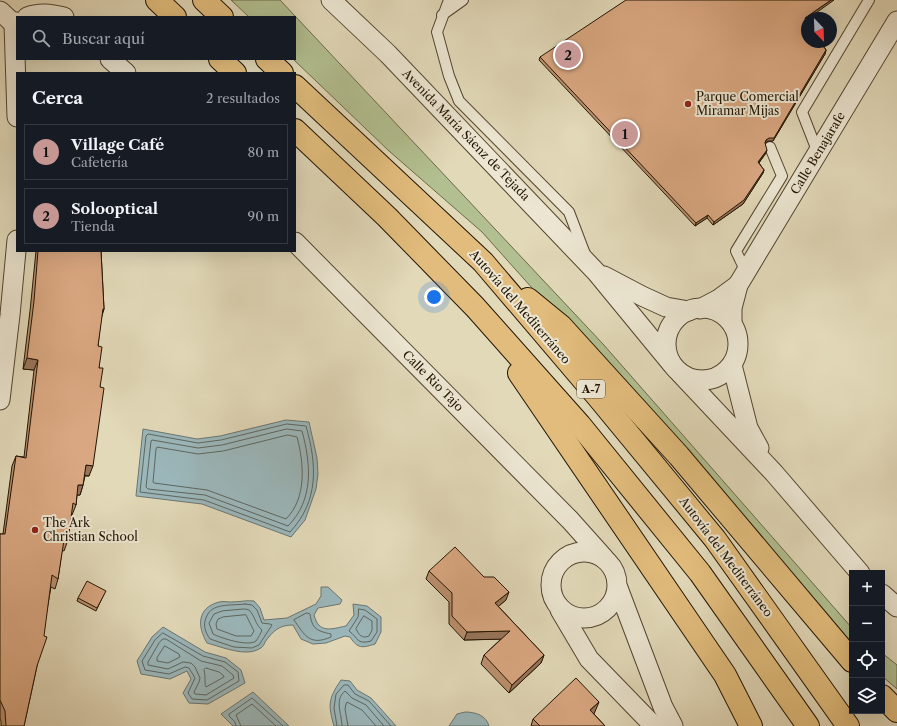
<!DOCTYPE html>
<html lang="es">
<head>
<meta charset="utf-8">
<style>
  body { margin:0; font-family:"Libre Caslon Text",serif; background:#20242c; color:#f1f3f6 }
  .controls { position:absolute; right:12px; bottom:12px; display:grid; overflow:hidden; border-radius:0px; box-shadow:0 4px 16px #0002 }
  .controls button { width:36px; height:36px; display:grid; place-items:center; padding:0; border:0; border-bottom:1px solid #363941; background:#171b24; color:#f1f3f6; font:20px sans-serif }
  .compass { position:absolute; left:801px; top:12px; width:36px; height:36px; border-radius:50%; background:#171b24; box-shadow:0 4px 16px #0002; rotate:157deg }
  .you { position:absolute; left:434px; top:297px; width:14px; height:14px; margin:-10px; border:3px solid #fff; border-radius:50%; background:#1a73e8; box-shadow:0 0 0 6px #1a73e833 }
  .badge { display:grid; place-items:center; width:26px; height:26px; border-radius:50%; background:#c59692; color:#111; font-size:13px; font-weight:700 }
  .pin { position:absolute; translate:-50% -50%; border:2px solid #fff; box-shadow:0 1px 4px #0006 }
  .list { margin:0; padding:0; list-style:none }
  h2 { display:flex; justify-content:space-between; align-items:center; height:52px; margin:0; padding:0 16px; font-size:17px }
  h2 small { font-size:13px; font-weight:400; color:#9ea1a6 }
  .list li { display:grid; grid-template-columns:26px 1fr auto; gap:12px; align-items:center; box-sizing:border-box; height:56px; margin:0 8px 8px; padding:0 8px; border:1px solid #363941; border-radius:0px }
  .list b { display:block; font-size:15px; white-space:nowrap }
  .list p { margin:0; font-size:13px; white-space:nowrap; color:#9ea1a6 }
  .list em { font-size:13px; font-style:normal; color:#9ea1a6 }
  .icon { flex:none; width:22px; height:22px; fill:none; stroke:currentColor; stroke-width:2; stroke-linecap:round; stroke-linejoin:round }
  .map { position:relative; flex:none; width:897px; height:726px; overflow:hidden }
  .search { position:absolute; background:#171b24; box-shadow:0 4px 16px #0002; left:16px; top:16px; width:280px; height:44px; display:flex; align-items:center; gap:10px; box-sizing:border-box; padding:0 14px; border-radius:0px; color:#9ea1a6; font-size:15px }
  .panel { position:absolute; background:#171b24; box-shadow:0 4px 16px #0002; left:16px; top:72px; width:280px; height:180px; border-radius:0px }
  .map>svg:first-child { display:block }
</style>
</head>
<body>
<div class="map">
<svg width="897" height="726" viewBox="0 0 897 726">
  <rect width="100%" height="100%" fill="#e2d9b9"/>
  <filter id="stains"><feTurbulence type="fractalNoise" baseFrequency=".005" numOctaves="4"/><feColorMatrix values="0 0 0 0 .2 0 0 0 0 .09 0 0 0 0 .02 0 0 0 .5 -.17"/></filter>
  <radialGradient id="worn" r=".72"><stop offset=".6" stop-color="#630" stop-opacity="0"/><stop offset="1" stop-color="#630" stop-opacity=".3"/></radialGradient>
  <g fill="#b2bf90" stroke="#6a6a4a">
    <path d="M231,0H280L603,344L852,628V646L482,232L389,151L293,59H295V17H249Z"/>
    <path d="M882,653L897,665V689L882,676Z"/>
  </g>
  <g fill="#9bb7bb" stroke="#6b7671">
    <path d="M286,420L309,422L317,458L318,474L316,489L305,520L291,537L202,504L136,496L143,429L197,439L220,436Z"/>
    <path d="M321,587H328L342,600L340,604L318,608L314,615C319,634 331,629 346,626L354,615L353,604L367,606L381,617V632L375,644C362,648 358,649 350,637L345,636L326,643L313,644L301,639L293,625C279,625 273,631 265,642C264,645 262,648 259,649C245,657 222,647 207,643C197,626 197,608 219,602C223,601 227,602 231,602C239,602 246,600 254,601L260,608L264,620L287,618L316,604L321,596Z"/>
    <path d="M163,627L205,652L226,658L241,670L245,683L208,704L189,703L183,693L191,679L187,671L170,679L141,674L137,661L152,637Z"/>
    <path d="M341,680L350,681L357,690L371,698L396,726H334C328,705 328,699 341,680Z"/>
    <path d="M253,692L289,726H233L221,714Z"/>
    <path d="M465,712C475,712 486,715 489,726H449L457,714Z"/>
  </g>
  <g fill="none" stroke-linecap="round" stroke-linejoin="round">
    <g stroke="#5e665f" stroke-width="1">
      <path d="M287,424L306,426C317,465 319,501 290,532L204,500L140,492L146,436L148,434L198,443L221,440Z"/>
      <path d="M287,429L302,431C311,464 314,500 288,526L205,495L148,489L146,487L151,441L152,440L198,448L222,445Z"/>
      <path d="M288,435L297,437C304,463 307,498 286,519L207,490L154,483L153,482L156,449L157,447L198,454L223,451Z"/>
      <path d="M245,604L252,605L257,610L262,623L270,624L272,625L259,645L252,648L234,647L210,639C205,632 203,625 206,618C211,602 232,606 245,604Z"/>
      <path d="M245,609L249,610C255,616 255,624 262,630C261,633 258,638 256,641C248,647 221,638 213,634L209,623L214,614L222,611Z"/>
      <path d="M359,609L365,610L377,619V632L371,641C356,645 359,638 349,631L358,617Z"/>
      <path d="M307,613L310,614C312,629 317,631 331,634V637C310,646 305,636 294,620Z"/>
      <path d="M246,615L254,631L251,636H236L217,629L216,624L218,619L223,617Z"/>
      <path d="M364,616L372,621V630L369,636C362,639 359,635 356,629Z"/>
      <path d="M163,633L203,656L225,662L238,672L239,681L207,700L192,699L188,693L195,678L189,668L185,667L169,674L145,670L142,661L155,640Z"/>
      <path d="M163,639H166L201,661L222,666L233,675L234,678L206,695L195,694L194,692L199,682L200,678L195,667L191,663L183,662L168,669L148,665V662L159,643Z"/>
      <path d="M165,646L179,654L180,657L168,663L157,661V658Z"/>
      <path d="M206,668L219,672L223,675L224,677L206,687C204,684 206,676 204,670Z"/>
      <path d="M236,726L235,722L229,716V714L252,698L283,726"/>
      <path d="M241,726L236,715L252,704L276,726"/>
      <path d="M337,726L334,708L336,694L344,685H348L355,694L369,701L391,726"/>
      <path d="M342,726C342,714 334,700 345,691L352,698L366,705L384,726"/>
      <path d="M348,726L345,709L346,704L347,702L362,710L376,726"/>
    </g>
    <g stroke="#524530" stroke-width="12">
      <g id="service">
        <path d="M449,0L437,32L449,76L459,101L569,212L585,254"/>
        <path d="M442,15L463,0"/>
        <path d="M818,153L802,112L869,0"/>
        <path d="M746,272L736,251L782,176L770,147"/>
      </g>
    </g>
    <g stroke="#524530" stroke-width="21">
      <g id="minor">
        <path d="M331,0L388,54L597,273L671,363"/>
        <path d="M0,11L14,24"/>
        <path d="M27,17C40,12 51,14 64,17"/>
        <path d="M17,22L14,24L17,117"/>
        <path d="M110,59L126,73"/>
        <path d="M295,242L570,520L604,558"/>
        <path d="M604,276L642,296L666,307L689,311"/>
        <path d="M738,285L897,21"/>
        <circle cx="702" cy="344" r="36"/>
        <path d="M700,309L719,299L738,285L732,308V323"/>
        <path d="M732,365L748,428L759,448"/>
        <path d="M680,373L774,473L860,573"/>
        <path d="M0,400L10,315L17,240"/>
        <circle cx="584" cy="585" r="33"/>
        <path d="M618,588L663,707L673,726"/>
        <path d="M882,594L897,607"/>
        <path d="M560,610L589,659L654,726"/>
      </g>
    </g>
    <g stroke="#221403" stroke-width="24">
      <g id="motorway">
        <path d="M157,0L175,17"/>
        <path d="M204,0L222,17"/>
        <path d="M220,59L235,73"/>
        <path d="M267,59L282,73"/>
        <path d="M295,86L483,262L598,397L715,539L848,726"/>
        <path d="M295,130L387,217L475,307L580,425L700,573L808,726"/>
        <path d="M528,299L561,326L679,456L852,661"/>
        <path d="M519,373L725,675L751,726"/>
        <path d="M882,696L897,711"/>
      </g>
    </g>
    <use href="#service" stroke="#ece6d2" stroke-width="10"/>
    <use href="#minor" stroke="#ece6d2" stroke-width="19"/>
    <use href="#motorway" stroke="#e1bc7c" stroke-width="22"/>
  </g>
  <g fill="#bb906f" stroke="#221403">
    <path d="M806,20L826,50L825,54L773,141H768L765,143L766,153L759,163L764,170L763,173L743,204L713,225L707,218L695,226L539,60L540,57Z"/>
    <path d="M36,251H101L104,309L101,317L98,346L100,387L89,476H85L83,485L80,495H77L76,505L72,515L71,514L68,540L64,551L62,550L58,579L55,589L51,587L37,666L24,726H1V721L0,719V534H3L12,466L16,456L24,457L34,370L23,369L30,311Z"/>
    <path d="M429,571L506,600L498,606L544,655L541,663L509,693L481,664L484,655L501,639L464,640L449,624V602L426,579Z"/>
    <path d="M104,594L96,611L77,601L78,598Z"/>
    <path d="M594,714L605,726H531L533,719Z"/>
  </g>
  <g fill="#98755a" stroke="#221403">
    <path d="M831,0H834L809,18H807V19L803,22L805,18Z"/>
    <path d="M826,50L825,54L773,141H768L765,143L766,140L769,138Z"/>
    <path d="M767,150L766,153L757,165L758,162Z"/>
    <path d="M764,170L763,173L743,204L713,225L714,222Z"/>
    <path d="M708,215L707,218L695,226L696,223Z"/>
    <path d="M103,309H104L101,319Z"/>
    <path d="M27,358L38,360L34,370L23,369Z"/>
    <path d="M86,465L93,466L89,476L83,475Z"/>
    <path d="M78,485H83L80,495H74Z"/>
    <path d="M509,592L506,600L492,612L495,603Z"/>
    <path d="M510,631L507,639L464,640L467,632Z"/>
    <path d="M544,655L541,663L509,693L512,685Z"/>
    <path d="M599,702L594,714L586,722L590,710Z"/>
  </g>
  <g fill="#d9a781" stroke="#221403">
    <path d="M626,0H831L805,18L807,22V42H820L826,50L774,138H769L766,140L765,143L767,150L758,162L764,170L744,200L714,222L708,215L696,223L540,57Z"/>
    <path d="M38,251H101L104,309H103L98,346L102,347L99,368H103L100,387L104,388L93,466L86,465L83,485H78L76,505L73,503L68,540H64L58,579L52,575L44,636L47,637L37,666L24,726H6L5,711L0,700V534H5L16,456L26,458L38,360L27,358L34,301Z"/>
    <path d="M455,547L484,577H494L509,592L495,603L544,655L512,685L484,655L510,631L467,632L452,616V593L429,571Z"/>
    <path d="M87,581L106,591L97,608L78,598Z"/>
    <path d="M576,678L599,702L590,710L605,726H540L533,719Z"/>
  </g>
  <g fill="#8f2418" stroke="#ece6d2" stroke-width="1.5">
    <circle cx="688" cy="104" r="4"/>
    <circle cx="35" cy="530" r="4"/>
  </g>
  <g text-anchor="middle" stroke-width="4" stroke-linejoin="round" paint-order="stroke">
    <rect fill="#ece6d2" stroke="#5f5341" stroke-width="1" x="577" y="380" width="28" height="18" rx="3"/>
    <g font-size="11" font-weight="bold" fill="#221403">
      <text x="591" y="393">A-7</text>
    </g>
    <g font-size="12" fill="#221403" stroke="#ece6d2" text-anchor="start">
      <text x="696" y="101">Parque Comercial<tspan x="696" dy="14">Miramar Mijas</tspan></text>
      <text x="43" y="527">The Ark<tspan x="43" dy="14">Christian School</tspan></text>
    </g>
    <g font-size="12" fill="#221403" stroke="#ece6d2">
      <text transform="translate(466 135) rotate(46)" y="4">Avenida María Sáenz de Tejada</text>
      <text transform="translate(818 153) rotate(-59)" y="4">Calle Benajarafe</text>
      <text transform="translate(520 307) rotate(49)" y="4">Autovía del Mediterráneo</text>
      <text transform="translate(433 381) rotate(45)" y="4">Calle Rio Tajo</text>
      <text transform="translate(726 557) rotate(53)" y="4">Autovía del Mediterráneo</text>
    </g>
  </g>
  <rect width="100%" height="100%" filter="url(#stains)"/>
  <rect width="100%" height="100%" fill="url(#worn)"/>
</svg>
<div class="controls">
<button>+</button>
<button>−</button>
<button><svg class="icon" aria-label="locate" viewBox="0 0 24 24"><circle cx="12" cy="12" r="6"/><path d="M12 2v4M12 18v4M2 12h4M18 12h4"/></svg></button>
<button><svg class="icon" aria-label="layers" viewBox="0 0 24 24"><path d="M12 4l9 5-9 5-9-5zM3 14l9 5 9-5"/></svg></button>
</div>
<svg class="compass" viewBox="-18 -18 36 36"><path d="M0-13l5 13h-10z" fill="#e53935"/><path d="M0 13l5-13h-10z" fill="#9ea1a6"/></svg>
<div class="you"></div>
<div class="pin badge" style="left:625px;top:134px">1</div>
<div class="pin badge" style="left:568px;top:55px">2</div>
<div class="search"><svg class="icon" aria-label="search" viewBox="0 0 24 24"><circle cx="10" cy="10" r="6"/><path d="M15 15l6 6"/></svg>Buscar aquí</div>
<section class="panel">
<h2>Cerca<small>2 resultados</small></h2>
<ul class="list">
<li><span class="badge">1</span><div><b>Village Café</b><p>Cafetería</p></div><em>80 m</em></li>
<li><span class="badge">2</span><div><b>Solooptical</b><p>Tienda</p></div><em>90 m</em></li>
</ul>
</section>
</div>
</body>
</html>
